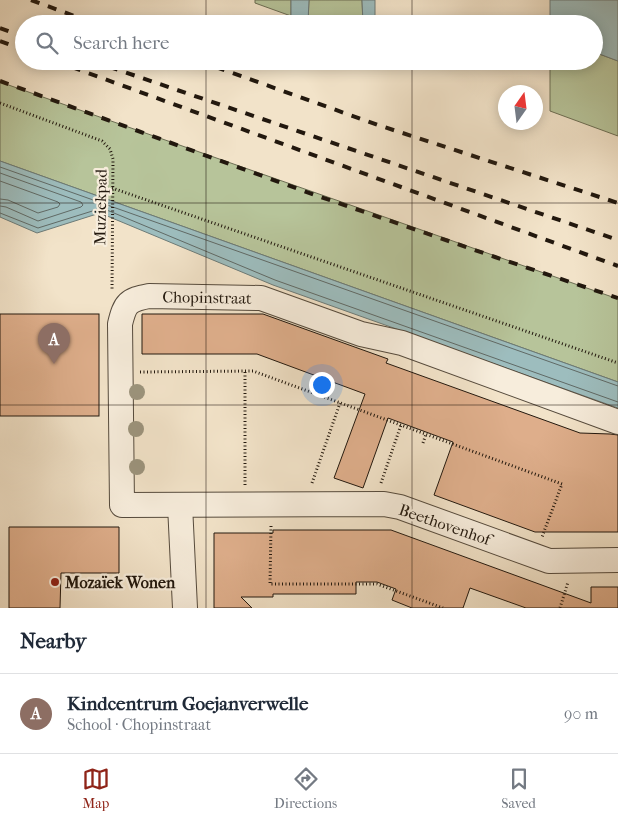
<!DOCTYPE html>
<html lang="en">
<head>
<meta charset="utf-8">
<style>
  body { margin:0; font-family:"IM FELL French Canon",serif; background:#f6f6f7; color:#1f2937 }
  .compass { position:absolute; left:498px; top:85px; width:45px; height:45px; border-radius:50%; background:#fff; box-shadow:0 2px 12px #0003; rotate:14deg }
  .you { position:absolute; left:321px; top:384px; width:18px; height:18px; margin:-12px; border:4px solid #fff; border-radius:50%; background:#1a73e8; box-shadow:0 0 0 8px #1a73e833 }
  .badge { display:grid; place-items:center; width:32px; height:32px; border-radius:50%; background:#8f2418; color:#fff; font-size:16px; font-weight:700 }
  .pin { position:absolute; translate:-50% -41px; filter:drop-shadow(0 1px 2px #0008) }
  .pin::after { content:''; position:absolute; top:26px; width:18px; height:15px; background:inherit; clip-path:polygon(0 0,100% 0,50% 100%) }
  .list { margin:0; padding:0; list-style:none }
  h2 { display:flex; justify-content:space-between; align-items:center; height:65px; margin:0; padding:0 20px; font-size:21px }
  h2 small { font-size:16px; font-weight:400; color:#747a83 }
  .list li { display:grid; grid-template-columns:32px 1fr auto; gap:15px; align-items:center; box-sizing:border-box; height:80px; padding:0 20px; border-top:1px solid #e0e1e3 }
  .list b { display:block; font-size:19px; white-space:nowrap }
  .list p { margin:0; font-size:16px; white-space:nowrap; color:#747a83 }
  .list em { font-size:16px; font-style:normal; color:#747a83 }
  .icon { flex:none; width:28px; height:28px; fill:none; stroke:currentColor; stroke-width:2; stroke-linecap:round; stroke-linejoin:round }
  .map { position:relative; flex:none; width:618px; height:608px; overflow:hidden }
  .search { position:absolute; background:#fff; box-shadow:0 2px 12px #0003; left:15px; right:15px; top:15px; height:55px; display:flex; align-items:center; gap:12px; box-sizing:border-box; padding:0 18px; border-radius:28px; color:#747a83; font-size:19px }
  .sheet { height:145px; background:#fff }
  nav { display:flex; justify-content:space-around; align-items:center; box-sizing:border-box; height:70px; border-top:1px solid #e0e1e3; background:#fff; font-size:14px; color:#747a83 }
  nav a { display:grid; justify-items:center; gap:2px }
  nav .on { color:#8f2418 }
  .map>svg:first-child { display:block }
</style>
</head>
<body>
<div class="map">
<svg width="618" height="608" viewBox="0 0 618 608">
  <rect width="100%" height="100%" fill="#f2e3c9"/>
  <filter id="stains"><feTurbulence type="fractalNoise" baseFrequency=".004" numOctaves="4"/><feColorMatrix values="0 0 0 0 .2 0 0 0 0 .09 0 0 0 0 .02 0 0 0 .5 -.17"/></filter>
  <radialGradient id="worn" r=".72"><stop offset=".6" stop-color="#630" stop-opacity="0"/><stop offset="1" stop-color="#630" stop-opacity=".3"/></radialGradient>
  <g fill="#b7c49a" stroke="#6c6e54">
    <path d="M255,0H291V16L255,3Z"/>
    <path d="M309,0H362L363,24H312L308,22Z"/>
    <path d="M594,52L618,61V136L550,111V61H594Z"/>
    <path d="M0,82L618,299V382L0,161Z"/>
  </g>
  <g fill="#9dbdbe" stroke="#6c7b78">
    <path d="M291,0H309L308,22L291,16Z"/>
    <path d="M362,0H375V24H363Z"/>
    <path d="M550,0H618V61L594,52V24H550Z"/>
    <path d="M0,161L618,382V408L273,285L100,213L37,233L0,217Z"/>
  </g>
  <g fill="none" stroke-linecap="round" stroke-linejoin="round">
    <g stroke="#606a66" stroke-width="1">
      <path d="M0,167L618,386"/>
      <path d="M0,173L81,202L83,205L81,207L38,221L6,207L0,206"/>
      <path d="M0,181L58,202L60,204L58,207L38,213L8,200L0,199"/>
      <path d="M0,213L38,228L102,208L275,280L618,402"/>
    </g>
  </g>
  <g fill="#deae8b" stroke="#22180e">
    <rect x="0" y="314" width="99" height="102"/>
    <path d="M142,314H263L388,359L386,363L580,433L610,434L618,435V532H535L434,495L453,442L388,418L363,488L334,478L365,394L257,354H142Z"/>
    <path d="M9,527H119V573H61L60,608H9Z"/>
    <path d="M273,530H391L591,603V587H618V608H526L470,588L463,608H412L392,600L396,589L377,582H356V594H273V597H241L252,608H214V533H273Z"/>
  </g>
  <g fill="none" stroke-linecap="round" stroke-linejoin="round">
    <g stroke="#564b3d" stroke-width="26">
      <g id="minor">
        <path d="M618,422L402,343L361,334L261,298L149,296C128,300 125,303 120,324L122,505L384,504L400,507L549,561L618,560"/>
        <path d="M180,505L185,608"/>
      </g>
    </g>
    <g stroke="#22180e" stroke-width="3" stroke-dasharray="1 2.5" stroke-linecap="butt">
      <path d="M0,103L102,141L110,149L113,159L112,290"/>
      <path d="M112,188L618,363"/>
      <path d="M140,372L253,371L562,484L542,537"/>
      <path d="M423,443L426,434"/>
      <path d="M312,483L340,403"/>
      <path d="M381,483L401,425"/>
      <path d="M245,485V371"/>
      <path d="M271,526L270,584H377L443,608"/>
      <path d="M560,608L568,582"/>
    </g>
    <use href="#minor" stroke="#f7eddc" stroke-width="24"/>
    <g stroke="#22180e" stroke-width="4" stroke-dasharray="9 9" stroke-linecap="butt">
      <path d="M31,0L96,24"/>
      <path d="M0,28L24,37"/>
      <path d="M0,41L24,50"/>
      <path d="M55,61L618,266"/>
      <path d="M92,61L618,240"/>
      <path d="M199,61L378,125L618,203"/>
      <path d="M0,81L315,195L495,257L618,298"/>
    </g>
  </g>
  <g fill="#9c947d">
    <circle cx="137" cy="392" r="8"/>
    <circle cx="136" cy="429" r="8"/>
    <circle cx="137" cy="467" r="8"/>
  </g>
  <path fill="none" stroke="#22180e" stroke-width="1" stroke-opacity="0.55" d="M206,0V24M412,0V24M206,61V608M412,61V608M0,203H618M0,405H618"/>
  <circle fill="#8f2418" stroke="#f7eddc" stroke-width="2" cx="55" cy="582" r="5"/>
  <g text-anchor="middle" stroke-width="4.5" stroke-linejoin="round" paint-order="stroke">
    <g font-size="16" fill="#22180e" stroke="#f7eddc">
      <text transform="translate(100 207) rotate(-89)" y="6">Muziekpad</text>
      <text transform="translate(207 297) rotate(1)" y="6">Chopinstraat</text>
      <text transform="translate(445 524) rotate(19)" y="6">Beethovenhof</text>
    </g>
    <g font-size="16" font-weight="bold" fill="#22180e" stroke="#f7eddc" text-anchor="start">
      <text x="65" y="588">Mozaïek Wonen</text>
    </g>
  </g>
  <rect width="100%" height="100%" filter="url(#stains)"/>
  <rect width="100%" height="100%" fill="url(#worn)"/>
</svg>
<svg class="compass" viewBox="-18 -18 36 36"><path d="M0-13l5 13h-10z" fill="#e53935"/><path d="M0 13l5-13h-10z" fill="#747a83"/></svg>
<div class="you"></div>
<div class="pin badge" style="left:54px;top:364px;background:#8d6e63">A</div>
<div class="search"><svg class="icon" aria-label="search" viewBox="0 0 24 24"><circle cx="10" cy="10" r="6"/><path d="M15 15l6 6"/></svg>Search here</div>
</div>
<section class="sheet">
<h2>Nearby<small></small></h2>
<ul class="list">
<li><span class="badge" style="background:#8d6e63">A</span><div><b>Kindcentrum Goejanverwelle</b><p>School · Chopinstraat</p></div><em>90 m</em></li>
</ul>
</section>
<nav>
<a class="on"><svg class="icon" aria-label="map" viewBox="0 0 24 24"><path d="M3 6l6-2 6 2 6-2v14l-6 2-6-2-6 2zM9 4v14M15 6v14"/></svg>Map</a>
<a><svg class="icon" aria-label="directions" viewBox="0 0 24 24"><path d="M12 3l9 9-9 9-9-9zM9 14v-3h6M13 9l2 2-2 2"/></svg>Directions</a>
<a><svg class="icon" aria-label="saved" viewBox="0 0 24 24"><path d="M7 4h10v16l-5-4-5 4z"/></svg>Saved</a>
</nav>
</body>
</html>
